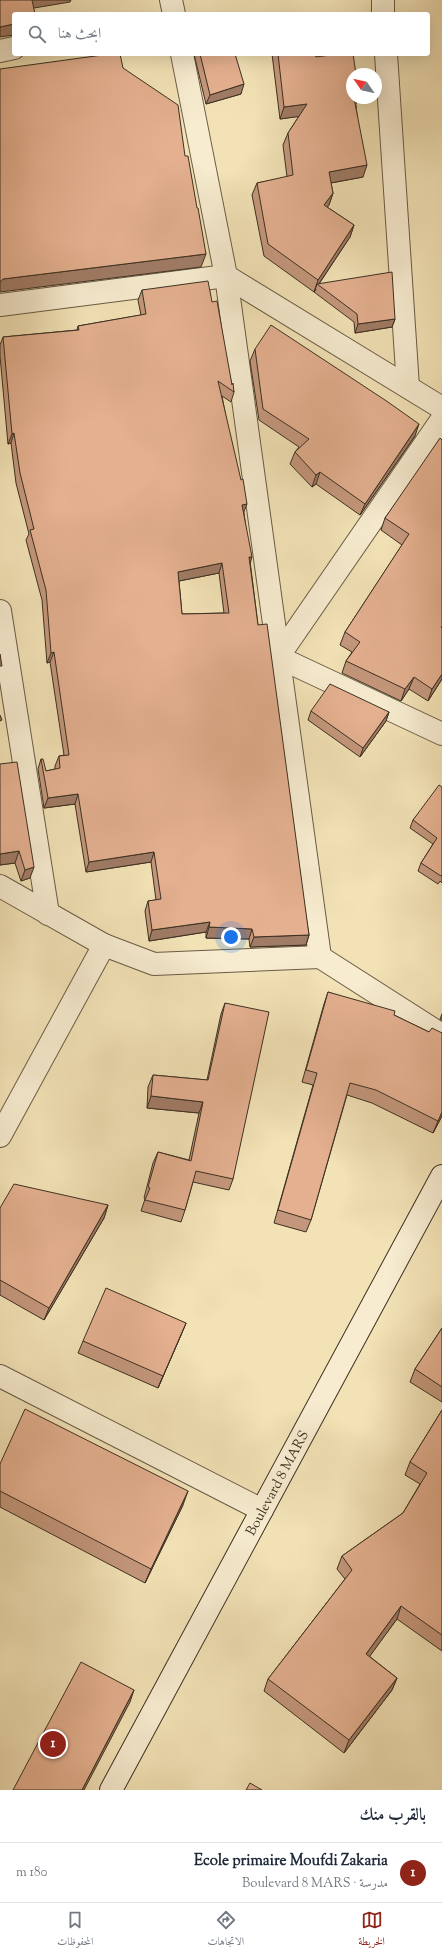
<!DOCTYPE html>
<html lang="ar">
<head>
<meta charset="utf-8">
<style>
  body { margin:0; font-family:"Sorts Mill Goudy",Amiri,serif; background:#f2f2f3; color:#1f2937; direction:rtl }
  .compass { position:absolute; left:346px; top:68px; width:36px; height:36px; border-radius:50%; background:#fff; box-shadow:0 4px 16px #0002; rotate:304deg }
  .you { position:absolute; left:231px; top:937px; width:14px; height:14px; margin:-10px; border:3px solid #fff; border-radius:50%; background:#1a73e8; box-shadow:0 0 0 6px #1a73e833 }
  .badge { display:grid; place-items:center; width:26px; height:26px; border-radius:50%; background:#8f2418; color:#fff; font-size:13px; font-weight:700 }
  .pin { position:absolute; translate:-50% -50%; border:2px solid #fff; box-shadow:0 1px 4px #0006 }
  .list { margin:0; padding:0; list-style:none }
  h2 { display:flex; justify-content:space-between; align-items:center; height:52px; margin:0; padding:0 16px; font-size:17px }
  h2 small { font-size:13px; font-weight:400; color:#747a83 }
  .list li { display:grid; grid-template-columns:26px 1fr auto; gap:12px; align-items:center; box-sizing:border-box; height:60px; padding:0 16px; border-top:1px solid #e0e1e3 }
  .list b { display:block; font-size:15px; white-space:nowrap }
  .list p { margin:0; font-size:13px; white-space:nowrap; color:#747a83 }
  .list em { font-size:13px; font-style:normal; color:#747a83 }
  .icon { flex:none; width:22px; height:22px; fill:none; stroke:currentColor; stroke-width:2; stroke-linecap:round; stroke-linejoin:round }
  .map { position:relative; flex:none; width:442px; height:1790px; overflow:hidden; direction:ltr }
  .search { position:absolute; background:#fff; box-shadow:0 4px 16px #0002; left:12px; right:12px; top:12px; height:44px; display:flex; align-items:center; gap:10px; box-sizing:border-box; padding:0 14px; border-radius:4px; color:#747a83; font-size:15px }
  .sheet { height:112px; background:#fff }
  nav { display:flex; justify-content:space-around; align-items:center; box-sizing:border-box; height:56px; border-top:1px solid #e0e1e3; background:#fff; font-size:11px; color:#747a83 }
  nav a { display:grid; justify-items:center; gap:2px }
  nav .on { color:#8f2418 }
  .map>svg:first-child { display:block }
</style>
</head>
<body>
<div class="map">
<svg width="442" height="1790" viewBox="0 0 442 1790">
  <rect width="100%" height="100%" fill="#f2e2b6"/>
  <filter id="stains"><feTurbulence type="fractalNoise" baseFrequency=".005" numOctaves="4"/><feColorMatrix values="0 0 0 0 .2 0 0 0 0 .09 0 0 0 0 .02 0 0 0 .5 -.17"/></filter>
  <radialGradient id="worn" r=".72"><stop offset=".6" stop-color="#630" stop-opacity="0"/><stop offset="1" stop-color="#630" stop-opacity=".3"/></radialGradient>
  <g fill="none" stroke-linecap="round" stroke-linejoin="round">
    <g stroke="#6a5c46" stroke-width="24">
      <g id="minor">
        <path d="M171,0L174,14"/>
        <path d="M383,0V14"/>
        <path d="M0,51L14,48"/>
        <path d="M182,54L226,276L320,957"/>
        <path d="M386,54L408,387"/>
        <path d="M0,305L226,276L442,408"/>
        <path d="M442,419L278,657L442,734"/>
        <path d="M0,611L48,914"/>
        <path d="M0,886L104,945L154,964L320,957L442,1035"/>
        <path d="M0,1136L104,945"/>
        <path d="M0,1376L262,1510"/>
      </g>
    </g>
    <g stroke="#3c3021" stroke-width="24">
      <g id="secondary">
        <path id="s1" d="M111,1790L442,1176"/>
      </g>
    </g>
    <use href="#minor" stroke="#f7ecd0" stroke-width="22"/>
    <use href="#secondary" stroke="#f7ecd0" stroke-width="22"/>
  </g>
  <g fill="#c4977c" stroke="#3c3021" fill-rule="evenodd">
    <path d="M194,54H235L241,94L206,104Z"/>
    <path d="M272,54H315L316,57L356,105L363,177L331,183L333,193L329,205L327,207L354,225L350,237L319,284L395,319L392,327L355,333L354,322L314,292L316,289L314,292L264,256L252,195L257,183L287,177L283,145L288,133L299,116L280,119Z"/>
    <path d="M142,290L212,302L232,385L234,392L231,402L222,396L244,513L258,625L309,935L306,945L250,947L249,939L206,938V932L149,941L145,911L148,901L156,900L151,862L86,872L75,804L44,808L38,769L41,759L46,771L55,769V766L59,756L64,755L50,662L47,663L42,600L26,540L29,534L16,483L11,443L8,444L0,356V345L3,337L77,330L78,326L141,315L138,300ZM219,573L224,613L182,614L179,581Z"/>
    <path d="M255,349L415,436L360,515L316,484L312,487L290,464L295,452L299,447L259,420L250,361Z"/>
    <path d="M442,440V679L428,701L409,689L401,701L342,673L346,661L352,652L340,645L345,632L402,545L381,530L385,518Z"/>
    <path d="M311,711L389,712L386,721L360,757L308,720Z"/>
    <path d="M0,764L30,878L21,881L15,863L0,865Z"/>
    <path d="M442,787V883L440,881L438,884L418,871L421,863L433,844L410,828L413,820Z"/>
    <path d="M328,992L394,1015L429,1032L442,1033V1116L433,1133L372,1103L347,1095L311,1220L306,1232L274,1223L313,1085L302,1082L324,1004Z"/>
    <path d="M225,1003L233,1179L229,1190L193,1182L185,1210L181,1222L141,1211L145,1199L144,1198L153,1163L158,1152L189,1160L199,1113L147,1108L148,1087L153,1075L207,1080L221,1014Z"/>
    <path d="M442,1014V1020L440,1019Z"/>
    <path d="M108,1205L104,1218L44,1320L0,1295V1208Z"/>
    <path d="M186,1323L181,1335L158,1388L78,1353L83,1341Z"/>
    <path d="M442,1328V1402L410,1382L415,1369Z"/>
    <path d="M442,1410V1651L397,1619L369,1656L397,1678L392,1690L344,1753L264,1691L268,1679L345,1579L337,1569L342,1556L403,1513L420,1484L405,1475L410,1462Z"/>
    <path d="M0,1464L183,1505L145,1583L0,1507Z"/>
  </g>
  <g fill="#a07b65" stroke="#3c3021">
    <path d="M31,0H71L70,2L28,9Z"/>
    <path d="M14,24V35L0,37V27Z"/>
    <path d="M244,84L241,94L206,104L210,95Z"/>
    <path d="M354,98H358L354,110Z"/>
    <path d="M307,104L303,116L280,119L284,107Z"/>
    <path d="M367,165L363,177L325,184L329,172Z"/>
    <path d="M333,193L329,205L320,217L324,205Z"/>
    <path d="M354,225L350,237L318,285L317,284L314,292L318,280Z"/>
    <path d="M206,254L201,267L0,292V282L3,279Z"/>
    <path d="M395,319L392,327L355,333L358,324Z"/>
    <path d="M419,424L415,436L360,515L365,504Z"/>
    <path d="M14,433L11,443L8,444L12,434Z"/>
    <path d="M320,472L316,484L312,487L316,475Z"/>
    <path d="M247,504L243,514L242,505Z"/>
    <path d="M249,557H252L249,567Z"/>
    <path d="M222,563L219,573L174,582L178,572Z"/>
    <path d="M54,652L50,662L47,663L51,653Z"/>
    <path d="M442,674V679L428,701L432,689Z"/>
    <path d="M414,677L409,689L401,701L405,689Z"/>
    <path d="M389,712L386,721L360,757L363,748Z"/>
    <path d="M78,794L75,804L44,808L48,798Z"/>
    <path d="M19,851L15,863L0,865V854Z"/>
    <path d="M154,852L151,862L86,872L89,862Z"/>
    <path d="M34,867L30,878L21,881L25,870Z"/>
    <path d="M210,922L206,932L149,941L152,930Z"/>
    <path d="M209,927L252,929L249,939L206,938Z"/>
    <path d="M309,935L306,945L250,947L254,937Z"/>
    <path d="M151,1096L203,1102L199,1113L147,1108Z"/>
    <path d="M442,1112V1116L433,1133L438,1121Z"/>
    <path d="M108,1205L104,1218L44,1320L49,1308Z"/>
    <path d="M186,1323L181,1335L158,1388L163,1376Z"/>
    <path d="M188,1491L183,1505L145,1583L151,1569Z"/>
    <path d="M401,1606L397,1619L362,1667L366,1654Z"/>
    <path d="M397,1678L392,1690L344,1753L349,1740Z"/>
    <path d="M134,1690L130,1702L84,1790H82Z"/>
  </g>
  <g fill="#e4b090" stroke="#3c3021" fill-rule="evenodd">
    <path d="M0,0H32L35,14H14V24L0,27Z"/>
    <path d="M110,54H120L123,68L178,105L185,156H188L197,208H198L206,254L3,279L0,282V69Z"/>
    <path d="M200,54H235L244,84L210,95Z"/>
    <path d="M278,54H315L316,57L338,54H353L356,74H352V98H355H354L367,165L329,172L333,193L324,205L354,225L318,280L268,244L257,183L293,175L288,133L307,104L284,107Z"/>
    <path d="M392,272L395,319L358,324L357,314L317,284Z"/>
    <path d="M208,281L212,302L217,301L232,385L233,383L234,392L218,381L241,480L243,479L247,504L242,505L252,557H249L258,625L267,624L309,935L254,937L252,929L209,927L210,922L152,930L148,901L161,899L154,852L89,862L78,794L48,798L41,759H43L46,771L60,768L59,756L69,755L54,652L51,653L46,590L30,530L34,529L20,473L14,433L12,434L3,337L79,330L78,326L146,314L142,290ZM222,563L229,613L182,614L178,572Z"/>
    <path d="M271,325L388,402L419,424L365,504L320,472L316,475L295,452L309,439L263,409L255,349Z"/>
    <path d="M440,438L442,440V626L441,627L442,628V674L432,689L414,677L405,689L346,661L360,642L345,632L409,534L385,518Z"/>
    <path d="M0,654L2,666H0Z"/>
    <path d="M330,684L389,712L363,748L311,711Z"/>
    <path d="M0,715L2,720L0,721Z"/>
    <path d="M17,762L34,867L25,870L19,851L0,854V764Z"/>
    <path d="M439,785L442,787V875L441,876L421,863L437,838L413,820Z"/>
    <path d="M328,992L395,1011L394,1015L429,1032L432,1028L442,1033V1112L438,1121L376,1090L350,1083L311,1220L278,1210L317,1073L306,1070Z"/>
    <path d="M225,1003L269,1012L233,1179L196,1171L185,1210L145,1200L150,1188L148,1187L158,1152L191,1161L203,1102L151,1096L153,1075L208,1080Z"/>
    <path d="M14,1184L108,1205L49,1308L0,1280V1208Z"/>
    <path d="M106,1288L186,1323L163,1376L83,1341Z"/>
    <path d="M442,1328V1387L415,1369Z"/>
    <path d="M25,1409L188,1491L151,1569L0,1491V1464Z"/>
    <path d="M442,1410V1635L401,1606L366,1654L397,1678L349,1740L268,1679L352,1570L342,1556L403,1513L427,1473L410,1462Z"/>
    <path d="M81,1662L134,1690L82,1790H13Z"/>
    <path d="M250,1783L262,1790H246Z"/>
  </g>
  <g text-anchor="middle" stroke-width="3" stroke-linejoin="round" paint-order="stroke">
    <g font-size="14" fill="#3c3021" stroke="#f7ecd0">
      <text dy="5" stroke="none"><textPath href="#s1" startOffset="349">Boulevard 8 MARS</textPath></text>
    </g>
  </g>
  <rect width="100%" height="100%" filter="url(#stains)"/>
  <rect width="100%" height="100%" fill="url(#worn)"/>
</svg>
<svg class="compass" viewBox="-18 -18 36 36"><path d="M0-13l5 13h-10z" fill="#e53935"/><path d="M0 13l5-13h-10z" fill="#747a83"/></svg>
<div class="you"></div>
<div class="pin badge" style="left:53px;top:1744px">1</div>
<div class="search"><svg class="icon" aria-label="search" viewBox="0 0 24 24"><circle cx="10" cy="10" r="6"/><path d="M15 15l6 6"/></svg>ابحث هنا</div>
</div>
<section class="sheet">
<h2>بالقرب منك<small></small></h2>
<ul class="list">
<li><span class="badge">1</span><div><b>Ecole primaire Moufdi Zakaria</b><p>مدرسة · Boulevard 8 MARS</p></div><em>180 m</em></li>
</ul>
</section>
<nav>
<a class="on"><svg class="icon" aria-label="map" viewBox="0 0 24 24"><path d="M3 6l6-2 6 2 6-2v14l-6 2-6-2-6 2zM9 4v14M15 6v14"/></svg>الخريطة</a>
<a><svg class="icon" aria-label="directions" viewBox="0 0 24 24"><path d="M12 3l9 9-9 9-9-9zM9 14v-3h6M13 9l2 2-2 2"/></svg>الاتجاهات</a>
<a><svg class="icon" aria-label="saved" viewBox="0 0 24 24"><path d="M7 4h10v16l-5-4-5 4z"/></svg>المحفوظات</a>
</nav>
</body>
</html>
